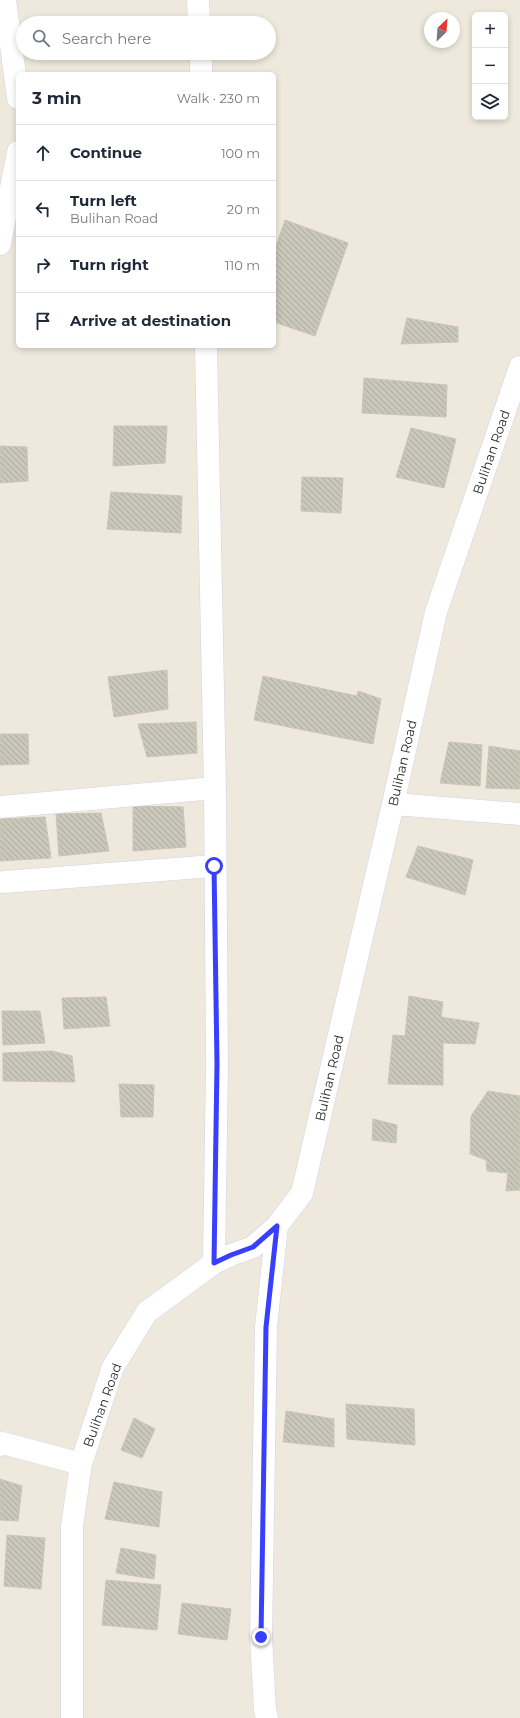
<!DOCTYPE html>
<html lang="en">
<head>
<meta charset="utf-8">
<style>
  body { margin:0; font-family:Montserrat,sans-serif; background:#f2f2f3; color:#1f2937 }
  .controls { position:absolute; right:12px; top:12px; display:grid; overflow:hidden; border-radius:6px; box-shadow:0 2px 6px #0003 }
  .controls button { width:36px; height:36px; display:grid; place-items:center; padding:0; border:0; border-bottom:1px solid #e0e1e3; background:#fff; color:#1f2937; font:20px sans-serif }
  .compass { position:absolute; left:424px; top:12px; width:36px; height:36px; border-radius:50%; background:#fff; box-shadow:0 2px 6px #0003; rotate:25deg }
  .stop { position:absolute; width:12px; height:12px; margin:-9px; border:3px solid #383fff; border-radius:50%; background:#fff }
  .stop.end { background:#383fff; border-color:#fff; box-shadow:0 1px 4px #0008 }
  .list { margin:0; padding:0; list-style:none }
  h2 { display:flex; justify-content:space-between; align-items:center; height:52px; margin:0; padding:0 16px; font-size:17px }
  h2 small { font-size:13px; font-weight:400; color:#747a83 }
  .list li { display:grid; grid-template-columns:26px 1fr auto; gap:12px; align-items:center; box-sizing:border-box; height:56px; padding:0 16px; border-top:1px solid #e0e1e3 }
  .list b { display:block; font-size:15px; white-space:nowrap }
  .list p { margin:0; font-size:13px; white-space:nowrap; color:#747a83 }
  .list em { font-size:13px; font-style:normal; color:#747a83 }
  .icon { flex:none; width:22px; height:22px; fill:none; stroke:currentColor; stroke-width:2; stroke-linecap:round; stroke-linejoin:round }
  .map { position:relative; flex:none; width:520px; height:1718px; overflow:hidden }
  .search { position:absolute; background:#fff; box-shadow:0 2px 6px #0003; left:16px; top:16px; width:260px; height:44px; display:flex; align-items:center; gap:10px; box-sizing:border-box; padding:0 14px; border-radius:22px; color:#747a83; font-size:15px }
  .panel { position:absolute; background:#fff; box-shadow:0 2px 6px #0003; left:16px; top:72px; width:260px; height:276px; border-radius:6px }
  .map>svg:first-child { display:block }
</style>
</head>
<body>
<div class="map">
<svg width="520" height="1718" viewBox="0 0 520 1718">
  <defs>
    <pattern id="building-back-hatch" width="6" height="6" patternUnits="userSpaceOnUse"><rect width="6" height="6" fill="#c9c7ba"/><path d="M-1 5l2 2M0 0l6 6M5-1l2 2" fill="none" stroke="#adaba0"/></pattern>
  </defs>
  <rect width="100%" height="100%" fill="#eee9dc"/>
  <g fill="url(#building-back-hatch)" stroke="#cac6b5">
    <path d="M285,220L348,243L315,336L274,322V252Z"/>
    <path d="M407,318L458,327V342L401,344Z"/>
    <path d="M364,378L447,385L446,417L362,413Z"/>
    <path d="M114,426H167L165,463L113,466Z"/>
    <path d="M411,428L456,439L444,488L396,477Z"/>
    <path d="M0,446L27,447L28,481L0,483Z"/>
    <path d="M302,477L343,478L341,513L301,511Z"/>
    <path d="M111,492L182,496L181,533L107,529Z"/>
    <path d="M167,670L168,709L114,717L108,677Z"/>
    <path d="M263,676L357,696L358,691L381,699L373,744L254,720Z"/>
    <path d="M196,722L197,753L147,757L138,724Z"/>
    <path d="M0,734H28L29,764L0,765Z"/>
    <path d="M449,742L482,745L480,786L440,783Z"/>
    <path d="M489,746L520,751V789L486,788Z"/>
    <path d="M133,806L183,807L186,847L133,851Z"/>
    <path d="M101,813L109,851L59,856L56,814Z"/>
    <path d="M45,817L51,858L0,861V819Z"/>
    <path d="M418,846L473,860L465,895L406,877Z"/>
    <path d="M409,996L443,1002L441,1017L479,1023L475,1044L443,1043V1085L388,1084L393,1035L405,1036Z"/>
    <path d="M106,997L110,1026L64,1029L62,998Z"/>
    <path d="M2,1011H40L45,1043L3,1045Z"/>
    <path d="M52,1051L72,1056L75,1082L3,1081V1053Z"/>
    <path d="M119,1084L154,1085L153,1117H121Z"/>
    <path d="M488,1091L520,1096V1190L506,1191L508,1173L487,1171L486,1160L470,1154L471,1116Z"/>
    <path d="M373,1119L397,1125L396,1143L372,1140Z"/>
    <path d="M346,1404L414,1409L415,1445L347,1439Z"/>
    <path d="M286,1411L334,1419V1447L283,1442Z"/>
    <path d="M134,1418L155,1429L142,1458L121,1450Z"/>
    <path d="M0,1479L22,1486L18,1521L0,1520Z"/>
    <path d="M114,1482L162,1492L159,1527L105,1519Z"/>
    <path d="M7,1535L45,1538L41,1589L4,1586Z"/>
    <path d="M121,1548L156,1555L154,1579L116,1573Z"/>
    <path d="M106,1580L161,1585L157,1630L102,1625Z"/>
    <path d="M182,1603L231,1609L227,1640L178,1634Z"/>
  </g>
  <g fill="none" stroke-linecap="round" stroke-linejoin="round">
    <g stroke="#d1d2e5" stroke-width="23">
      <g id="street">
        <path d="M5,0L18,98"/>
        <path d="M198,0L199,23"/>
        <path d="M201,53V74"/>
        <path d="M0,244L18,152"/>
        <path d="M206,346L215,788L217,1065L214,1263"/>
        <path d="M393,804L520,814"/>
        <path d="M0,807L215,788"/>
        <path d="M4,882L214,866"/>
      </g>
    </g>
    <g stroke="#d1d2e5" stroke-width="23">
      <g id="secondary">
        <path d="M0,1445L2,1443L81,1464"/>
        <path d="M72,1718V1526L81,1464L113,1367L147,1312L214,1263L231,1255L253,1247L277,1226L302,1193L393,804L436,612L520,367"/>
        <path d="M267,1718L265,1710L261,1637L266,1327L277,1226"/>
      </g>
    </g>
    <use href="#street" stroke="#fff" stroke-width="22"/>
    <use href="#secondary" stroke="#fff" stroke-width="22"/>
  </g>
  <g fill="none" stroke-linecap="round" stroke-linejoin="round">
    <path stroke="#383fff" stroke-width="5" d="M214,866L217,1064L214,1263L231,1255L253,1247L277,1226L266,1327L261,1637"/>
  </g>
  <g text-anchor="middle" stroke-width="3.5" stroke-linejoin="round" paint-order="stroke">
    <g font-size="13" fill="#2b2b2b" stroke="#fff">
      <text transform="translate(491 452) rotate(-71)" y="5">Bulihan Road</text>
      <text transform="translate(402 763) rotate(-77)" y="5">Bulihan Road</text>
      <text transform="translate(329 1078) rotate(-77)" y="5">Bulihan Road</text>
      <text transform="translate(102 1405) rotate(-70)" y="5">Bulihan Road</text>
    </g>
  </g>
</svg>
<div class="controls">
<button>+</button>
<button>−</button>
<button><svg class="icon" aria-label="layers" viewBox="0 0 24 24"><path d="M12 4l9 5-9 5-9-5zM3 14l9 5 9-5"/></svg></button>
</div>
<svg class="compass" viewBox="-18 -18 36 36"><path d="M0-13l5 13h-10z" fill="#e53935"/><path d="M0 13l5-13h-10z" fill="#747a83"/></svg>
<div class="stop" style="left:214px;top:866px"></div>
<div class="stop end" style="left:261px;top:1637px"></div>
<div class="search"><svg class="icon" aria-label="search" viewBox="0 0 24 24"><circle cx="10" cy="10" r="6"/><path d="M15 15l6 6"/></svg>Search here</div>
<section class="panel">
<h2>3 min<small>Walk · 230 m</small></h2>
<ul class="list">
<li><svg class="icon" aria-label="ahead" viewBox="0 0 24 24"><path d="M12 20V5M6 11l6-6 6 6"/></svg><div><b>Continue</b></div><em>100 m</em></li>
<li><svg class="icon" aria-label="left" viewBox="0 0 24 24"><path d="M17 20v-9H6M10 6l-5 5 5 5"/></svg><div><b>Turn left</b><p>Bulihan Road</p></div><em>20 m</em></li>
<li><svg class="icon" aria-label="right" viewBox="0 0 24 24"><path d="M7 20v-9h11M14 6l5 5-5 5"/></svg><div><b>Turn right</b></div><em>110 m</em></li>
<li><svg class="icon" aria-label="arrive" viewBox="0 0 24 24"><path d="M6 21V4h12l-3 4 3 4H6"/></svg><div><b>Arrive at destination</b></div></li>
</ul>
</section>
</div>
</body>
</html>
